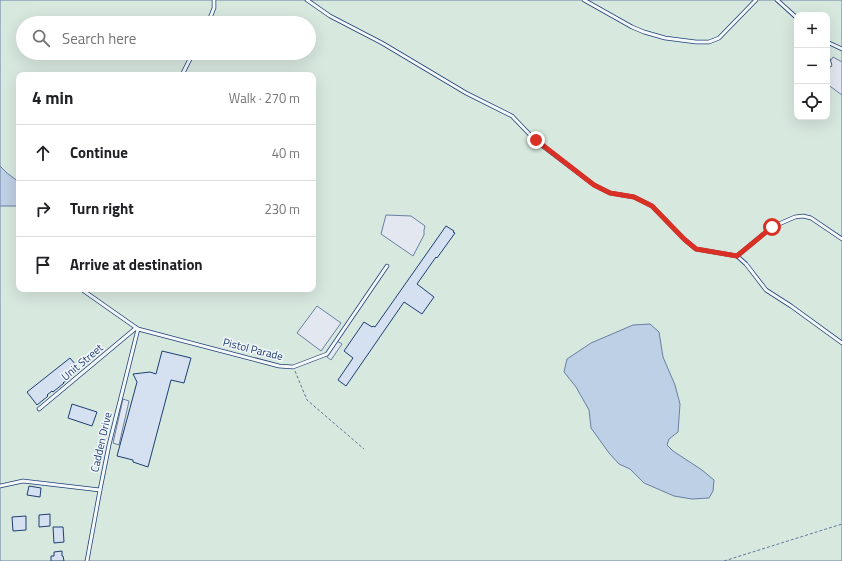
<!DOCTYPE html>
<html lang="en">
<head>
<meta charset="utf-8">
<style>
  body { margin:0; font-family:"Titillium Web",sans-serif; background:#f6f6f6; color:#202124 }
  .controls { position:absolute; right:12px; top:12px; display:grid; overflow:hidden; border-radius:8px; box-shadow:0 4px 16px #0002 }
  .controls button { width:36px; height:36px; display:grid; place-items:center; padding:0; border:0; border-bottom:1px solid #e0e0e0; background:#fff; color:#202124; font:20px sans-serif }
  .stop { position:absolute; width:12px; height:12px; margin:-9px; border:3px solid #d93025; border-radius:50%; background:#fff }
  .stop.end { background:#d93025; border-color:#fff; box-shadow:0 1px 4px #0008 }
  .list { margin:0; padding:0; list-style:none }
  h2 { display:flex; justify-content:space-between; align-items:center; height:52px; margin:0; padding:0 16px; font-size:17px }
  h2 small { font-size:13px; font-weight:400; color:#757577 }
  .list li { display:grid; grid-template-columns:26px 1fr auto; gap:12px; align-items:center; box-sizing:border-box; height:56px; padding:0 16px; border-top:1px solid #e0e0e0 }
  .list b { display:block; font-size:15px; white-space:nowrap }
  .list em { font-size:13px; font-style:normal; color:#757577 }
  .icon { flex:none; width:22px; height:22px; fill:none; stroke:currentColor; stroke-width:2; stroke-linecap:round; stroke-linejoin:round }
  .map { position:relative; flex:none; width:842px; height:561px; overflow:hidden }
  .search { position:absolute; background:#fff; box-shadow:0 4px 16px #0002; left:16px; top:16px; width:300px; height:44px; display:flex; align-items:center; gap:10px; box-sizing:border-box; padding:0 14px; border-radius:22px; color:#757577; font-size:15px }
  .panel { position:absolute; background:#fff; box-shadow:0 4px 16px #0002; left:16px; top:72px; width:300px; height:220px; border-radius:8px }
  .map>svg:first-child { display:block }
</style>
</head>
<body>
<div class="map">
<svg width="842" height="561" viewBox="0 0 842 561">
  <rect width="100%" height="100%" fill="#f4f7fb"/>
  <path fill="#d7e8df" stroke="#687fa3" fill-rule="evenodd" d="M0,0H842V561H0ZM797,15H827V117H797ZM23,23H309V53H23ZM19,75H313V289H19Z"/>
  <g fill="#e3e8f0" stroke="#687fa3">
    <path d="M833,57L842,62V95L827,84V66Z"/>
    <path d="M386,215L411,216L425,226L424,230V235L413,256L381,234Z"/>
    <path d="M317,306L341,323L321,351L297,333Z"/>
    <path d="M337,341L342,344L331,360L327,357Z"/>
    <path d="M123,399L129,401L119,445L113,443Z"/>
  </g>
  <g fill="#bed0e5" stroke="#687fa3">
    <path d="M0,166L7,173L19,182V203L16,206H0Z"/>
    <path d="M650,324L659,332L663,357L675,385L680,404L678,432L669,439L667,445L673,451L702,470L714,480L713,491L709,498L692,499L674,496L644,483L630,469L619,464L609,453L591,428L589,410L576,387L564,372L567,359L591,343L633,325Z"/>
  </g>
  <g fill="#d5e0f0" stroke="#1d3f73">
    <path d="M446,226L454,231L453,232L455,233L437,258L436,257L417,284L434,297L422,314L404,302L346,386L338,380L353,358L344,351L364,322L372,327L373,326L375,327Z"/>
    <path d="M162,351L191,358L184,383L171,380L148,467L133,462V460L117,456L137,382L133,374L150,372L156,374Z"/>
    <path d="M70,358L80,370L63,383H64L53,392L52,391L47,395L48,396L37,405L27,392Z"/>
    <path d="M72,404L97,412L92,426L68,418Z"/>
    <path d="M29,486L41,488L40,497L27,495Z"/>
    <path d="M50,514V526L39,527V515Z"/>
    <path d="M26,516V530L13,531L12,517Z"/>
    <path d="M53,527H63L64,542L54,543Z"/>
    <path d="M62,551V556H63L64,561H51V556H54V552Z"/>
  </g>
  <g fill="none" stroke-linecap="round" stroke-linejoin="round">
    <g stroke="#1d3f73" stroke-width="4.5">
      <g id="lane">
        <path d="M307,0L330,16L382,43L466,93L512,116L536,141L594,185L610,193L634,197L652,206L684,239L696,249L737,256L746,264L766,290L791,306L842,343"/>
        <path d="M584,0L632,27L644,32L665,38L696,42H709L719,38L756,0"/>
        <path d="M777,0L797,18"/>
        <path d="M208,23L214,8V0"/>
        <path d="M827,42L842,49"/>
        <path d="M827,56L830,65"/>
        <path d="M182,75L193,53"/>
        <path d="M737,256L772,227L795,217L803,216L811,218L842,239"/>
        <path d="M81,289L138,329L279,366L293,367L327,354L387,266"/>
        <path d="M39,409L136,328"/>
        <path d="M0,486L23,481L100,490"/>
        <path d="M87,561L100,490L109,445L138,329"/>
      </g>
    </g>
    <g stroke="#5e769c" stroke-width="1" stroke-dasharray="3 2" stroke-linecap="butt">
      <path d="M295,371L307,400L364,449"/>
      <path d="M724,561L842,524"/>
    </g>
    <use href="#lane" stroke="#f4f7fb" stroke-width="3"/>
  </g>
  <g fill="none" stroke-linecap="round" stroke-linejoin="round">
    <path stroke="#d93025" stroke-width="5" d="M536,140L594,185L610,193L634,197L652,206L684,239L696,249L737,256L772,227"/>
  </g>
  <g text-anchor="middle" stroke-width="3" stroke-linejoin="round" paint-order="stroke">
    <g font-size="11" fill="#1d3f73" stroke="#f4f7fb">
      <text transform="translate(253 349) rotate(14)" y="4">Pistol Parade</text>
      <text transform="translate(82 362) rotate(-40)" y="4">Unit Street</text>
      <text transform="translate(101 442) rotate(-77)" y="4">Cadden Drive</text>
    </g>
  </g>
</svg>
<div class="controls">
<button>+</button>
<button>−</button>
<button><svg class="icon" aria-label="locate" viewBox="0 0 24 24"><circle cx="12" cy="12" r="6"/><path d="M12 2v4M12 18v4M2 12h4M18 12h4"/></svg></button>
</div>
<div class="stop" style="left:772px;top:227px"></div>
<div class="stop end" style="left:536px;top:140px"></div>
<div class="search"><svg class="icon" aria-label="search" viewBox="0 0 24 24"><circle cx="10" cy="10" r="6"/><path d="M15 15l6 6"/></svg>Search here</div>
<section class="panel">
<h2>4 min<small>Walk · 270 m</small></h2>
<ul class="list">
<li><svg class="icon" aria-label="ahead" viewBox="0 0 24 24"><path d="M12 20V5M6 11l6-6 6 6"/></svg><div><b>Continue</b></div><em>40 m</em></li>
<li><svg class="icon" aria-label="right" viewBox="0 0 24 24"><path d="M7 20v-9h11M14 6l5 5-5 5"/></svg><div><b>Turn right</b></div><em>230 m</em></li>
<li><svg class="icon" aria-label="arrive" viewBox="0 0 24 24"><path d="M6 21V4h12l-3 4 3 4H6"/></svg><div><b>Arrive at destination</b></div></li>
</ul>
</section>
</div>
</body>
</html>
